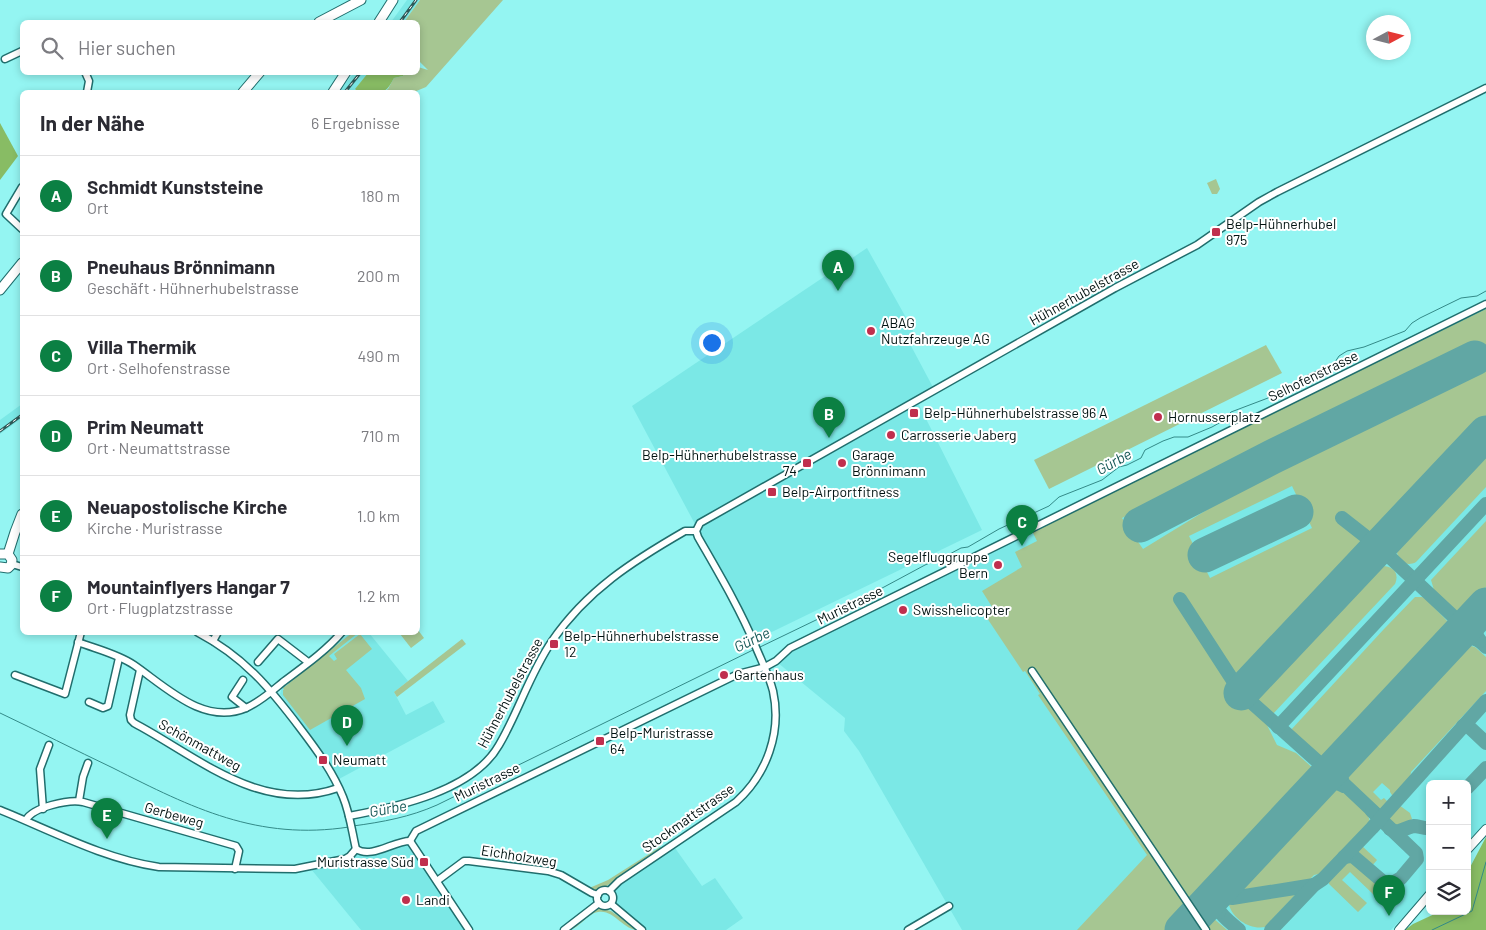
<!DOCTYPE html>
<html lang="de">
<head>
<meta charset="utf-8">
<style>
  body { margin:0; font-family:Barlow,sans-serif; background:#f2f2f3; color:#2b2b33 }
  .controls { position:absolute; right:15px; bottom:15px; display:grid; overflow:hidden; border-radius:8px; box-shadow:0 2px 8px #0003 }
  .controls button { width:45px; height:45px; display:grid; place-items:center; padding:0; border:0; border-bottom:1px solid #e1e1e2; background:#fff; color:#2b2b33; font:25px sans-serif }
  .compass { position:absolute; left:1366px; top:15px; width:45px; height:45px; border-radius:50%; background:#fff; box-shadow:0 2px 8px #0003; rotate:83deg }
  .you { position:absolute; left:711px; top:342px; width:18px; height:18px; margin:-12px; border:4px solid #fff; border-radius:50%; background:#1a73e8; box-shadow:0 0 0 8px #1a73e833 }
  .badge { display:grid; place-items:center; width:32px; height:32px; border-radius:50%; background:#0b8043; color:#fff; font-size:16px; font-weight:700 }
  .pin { position:absolute; translate:-50% -41px; filter:drop-shadow(0 1px 2px #0008) }
  .pin::after { content:''; position:absolute; top:26px; width:18px; height:15px; background:inherit; clip-path:polygon(0 0,100% 0,50% 100%) }
  .list { margin:0; padding:0; list-style:none }
  h2 { display:flex; justify-content:space-between; align-items:center; height:65px; margin:0; padding:0 20px; font-size:21px }
  h2 small { font-size:16px; font-weight:400; color:#7c7c81 }
  .list li { display:grid; grid-template-columns:32px 1fr auto; gap:15px; align-items:center; box-sizing:border-box; height:80px; padding:0 20px; border-top:1px solid #e1e1e2 }
  .list b { display:block; font-size:19px; white-space:nowrap }
  .list p { margin:0; font-size:16px; white-space:nowrap; color:#7c7c81 }
  .list em { font-size:16px; font-style:normal; color:#7c7c81 }
  .icon { flex:none; width:28px; height:28px; fill:none; stroke:currentColor; stroke-width:2; stroke-linecap:round; stroke-linejoin:round }
  .map { position:relative; flex:none; width:1486px; height:930px; overflow:hidden }
  .search { position:absolute; background:#fff; box-shadow:0 2px 8px #0003; left:20px; top:20px; width:400px; height:55px; display:flex; align-items:center; gap:12px; box-sizing:border-box; padding:0 18px; border-radius:8px; color:#7c7c81; font-size:19px }
  .panel { position:absolute; background:#fff; box-shadow:0 2px 8px #0003; left:20px; top:90px; width:400px; height:545px; border-radius:8px }
  .map>svg:first-child { display:block }
</style>
</head>
<body>
<div class="map">
<svg width="1486" height="930" viewBox="0 0 1486 930">
  <rect width="100%" height="100%" fill="#94f5f2"/>
  <g fill="#7be8e6">
    <path d="M407,0H420L404,22H391Z"/>
    <path d="M354,73H368L353,92H338Z"/>
    <path d="M867,248L913,330L910,344L935,391L917,401L982,530L753,641L699,540L696,526L632,406Z"/>
    <path d="M1486,308V826L1467,847V784H1430V889L1391,930H962L859,751L844,731L845,718L772,658Z"/>
    <path d="M22,404V418L0,434V420Z"/>
    <path d="M350,633H369L408,681L394,692L406,715L433,701L445,722L339,779L309,733L280,694L282,687Z"/>
    <path d="M400,846H409L466,930H361L311,869L357,854H379Z"/>
    <path d="M675,848L702,886L715,878L743,918L726,930H648L618,909L615,904V892L618,885Z"/>
  </g>
  <g fill="#a6c692" fill-rule="evenodd">
    <path d="M420,0H503L426,87L414,92H383L388,89L394,78L403,76L404,73L418,72V67L428,70L418,60V22H404Z"/>
    <path d="M1216,179L1220,189L1217,194H1212L1207,183Z"/>
    <path d="M1486,309V360L1477,341L1122,518L1143,549L1280,465L1486,363V419L1240,682L1183,597L1176,601L1238,698L1266,723L1277,745L1296,753L1315,770L1166,930H1077L1147,855L1038,695L1040,694L1025,671L1023,672L985,615L994,610L982,591L1022,567L1015,552L1037,541L1032,531ZM1292,486L1312,528L1210,578L1189,536Z"/>
    <path d="M1266,345L1282,373L1049,489L1034,460Z"/>
    <path d="M1486,453V487L1416,562C1407,567 1400,562 1397,553L1400,545Z"/>
    <path d="M1486,521V587L1460,615L1434,590L1431,580Z"/>
    <path d="M1380,566C1392,565 1400,572 1395,584L1272,715L1254,700Z"/>
    <path d="M1415,597H1422L1426,599L1451,625L1322,763L1290,731L1384,629Z"/>
    <path d="M418,630L424,638L411,648L400,634L418,632Z"/>
    <path d="M353,632L358,633L329,656L334,661L337,659L334,654L360,634L372,649L346,670L361,688L365,699L310,730L283,695V690H284L283,688Z"/>
    <path d="M462,639L466,644L397,697L394,692Z"/>
    <path d="M1467,645L1475,647L1486,657V691L1411,772L1410,778L1394,795H1392L1390,792V790L1382,783L1373,792L1381,800L1384,798L1388,802L1382,809L1373,808L1347,783L1345,776L1346,772L1463,647Z"/>
    <path d="M1338,787C1349,792 1370,811 1370,823L1323,873L1314,875L1305,884L1231,894L1328,790Z"/>
    <path d="M1399,805L1410,813L1412,819L1405,825L1394,826L1390,822C1387,813 1391,809 1399,805Z"/>
    <path d="M1361,845L1377,860L1371,867L1358,856L1357,849Z"/>
    <path d="M660,847L663,848L605,887L596,891L587,889L608,880Z"/>
    <path d="M1347,859C1356,860 1358,865 1363,870C1369,877 1383,882 1374,895L1350,872L1342,880L1367,903L1358,912L1329,884L1328,879Z"/>
    <path d="M1298,892L1265,927C1250,930 1233,919 1229,905L1235,901Z"/>
    <path d="M599,908L611,911L638,930C623,930 614,909 598,912C586,914 579,930 567,930L595,909Z"/>
    <path d="M1213,918L1227,930H1209L1206,923L1208,919Z"/>
  </g>
  <g fill="#88bc64">
    <path d="M368,73V72L404,73L403,76L394,78C384,98 378,93 358,92L355,89Z"/>
    <path d="M0,123L18,156L0,180Z"/>
    <path d="M1486,837V930H1405L1413,924L1441,911H1467V873Z"/>
  </g>
  <g fill="none" stroke-linecap="round" stroke-linejoin="round">
    <g stroke="#338a88" stroke-width="1">
      <path d="M758,648L845,606L852,601H858L925,565L946,556L961,548L968,547L999,529L1049,506L1059,497L1102,480L1119,467L1127,465L1141,458L1145,450L1163,441L1174,437H1188L1212,427L1221,422L1231,412L1268,398L1300,382L1309,374L1333,365L1339,356L1347,351L1364,347L1405,331L1412,323L1420,318L1461,298L1477,296L1486,291"/>
      <path d="M0,713C38,731 75,750 113,768C192,808 258,841 349,827"/>
      <path d="M353,826C383,822 410,817 437,805L755,649"/>
      <path d="M1432,930L1472,911L1486,862"/>
    </g>
    <g stroke="#61a7a4" stroke-width="14">
      <path d="M1342,518L1379,547L1486,647"/>
      <path d="M1180,599L1241,693L1345,786"/>
      <path d="M1480,641C1473,631 1474,622 1480,612"/>
      <path d="M1449,645C1459,637 1468,635 1480,641"/>
      <path d="M1463,726H1468L1486,743"/>
      <path d="M1278,727L1486,504"/>
      <path d="M1344,756L1339,770L1343,783L1378,816"/>
      <path d="M1315,788C1325,781 1333,780 1344,786"/>
      <path d="M1467,788L1486,768"/>
      <path d="M1390,829C1399,835 1405,827 1414,826C1419,826 1424,829 1430,828"/>
      <path d="M1344,857L1350,856L1354,857L1388,886L1401,878L1417,859L1416,853L1372,811"/>
      <path d="M1218,891C1210,909 1227,919 1239,930"/>
      <path d="M1232,898L1314,885"/>
      <path d="M1197,914L1208,909L1219,912"/>
      <path d="M1271,930L1314,885L1323,879L1372,828L1486,701"/>
    </g>
    <g stroke="#61a7a4" stroke-width="35">
      <path d="M1140,525L1272,457L1475,358"/>
      <path d="M1205,555L1296,512"/>
      <path d="M1241,693L1486,433"/>
      <path d="M1182,930L1486,605"/>
    </g>
    <g stroke="#206e6d" stroke-width="9">
      <g id="minor">
        <path d="M5,59L22,51"/>
        <path d="M85,72L89,81L87,92"/>
        <path d="M22,187L6,214L22,229"/>
        <path d="M12,564L22,567"/>
        <path d="M197,632C244,657 269,687 300,728C316,749 333,772 343,797C350,814 352,832 356,849"/>
        <path d="M213,641L218,632"/>
        <path d="M78,642C96,649 118,654 134,665C166,687 204,726 246,708C260,702 272,691 283,682C303,667 326,651 342,632"/>
        <path d="M258,662L278,639L308,662"/>
        <path d="M140,670L130,715L131,720L134,723C198,757 261,815 338,788"/>
        <path d="M1032,671L1206,930"/>
        <path d="M15,675L65,694L81,632"/>
        <path d="M243,680L232,697L246,708"/>
        <path d="M89,702L103,708L108,706L119,658"/>
        <path d="M79,801L83,777L88,763"/>
        <path d="M43,809L40,769L49,745"/>
        <path d="M0,810C52,831 104,859 159,867L295,869L345,859L350,856L356,849"/>
        <path d="M349,816C397,807 473,791 499,745C519,711 529,675 552,641C587,590 633,561 685,531H696"/>
        <path d="M26,820C33,807 69,799 83,802L236,846L239,851L235,869"/>
        <path d="M410,841L416,831L738,674L765,667L776,661L790,648L1486,304"/>
        <path d="M410,841L469,930"/>
        <path d="M356,849C372,859 393,841 410,841"/>
        <path d="M437,881L464,861H469L548,871L561,875L592,893L598,895"/>
        <circle cx="605" cy="898" r="8"/>
        <path d="M609,891L619,881L736,802C767,774 782,732 773,691C769,675 761,660 755,645C739,607 718,572 698,537L696,531L700,523L1115,288L1197,245L1259,202L1277,192L1486,88"/>
        <path d="M611,904L642,930"/>
        <path d="M564,930L599,903"/>
        <path d="M908,930L949,906"/>
      </g>
    </g>
    <g stroke="#206e6d" stroke-width="10">
      <g id="tertiary">
        <path d="M1467,850L1486,829"/>
        <path d="M1399,930L1430,894"/>
      </g>
    </g>
    <g stroke="#206e6d" stroke-width="11">
      <g id="secondary">
        <path d="M319,22L361,0"/>
        <path d="M379,22L393,0"/>
        <path d="M243,92L260,72"/>
        <path d="M333,92L346,72"/>
        <path d="M0,290L22,263"/>
        <path d="M0,554H8L12,560L11,565L8,568L0,567"/>
        <path d="M8,554L15,532L22,514"/>
      </g>
    </g>
    <use href="#minor" stroke="#fff" stroke-width="6"/>
    <use href="#tertiary" stroke="#fff" stroke-width="8"/>
    <use href="#secondary" stroke="#fff" stroke-width="9"/>
    <g stroke="#2e5957" stroke-width="3">
      <g id="rail">
        <path d="M400,22L416,0"/>
        <path d="M345,92L361,72"/>
        <path d="M0,431L22,415"/>
      </g>
    </g>
    <use href="#rail" stroke="#fff" stroke-width="1" stroke-dasharray="4" stroke-linecap="butt"/>
  </g>
  <g fill="#c02f4e" stroke="#fff" stroke-width="2">
    <rect x="1211" y="227" width="10" height="10" rx="2.5"/>
    <circle cx="871" cy="331" r="5"/>
    <rect x="909" y="408" width="10" height="10" rx="2.5"/>
    <circle cx="1158" cy="417" r="5"/>
    <circle cx="891" cy="435" r="5"/>
    <rect x="802" y="458" width="10" height="10" rx="2.5"/>
    <circle cx="842" cy="463" r="5"/>
    <rect x="767" y="487" width="10" height="10" rx="2.5"/>
    <circle cx="998" cy="565" r="5"/>
    <circle cx="903" cy="610" r="5"/>
    <rect x="549" y="639" width="10" height="10" rx="2.5"/>
    <circle cx="724" cy="675" r="5"/>
    <rect x="595" y="736" width="10" height="10" rx="2.5"/>
    <rect x="318" y="755" width="10" height="10" rx="2.5"/>
    <rect x="419" y="857" width="10" height="10" rx="2.5"/>
    <circle cx="406" cy="900" r="5"/>
  </g>
  <g text-anchor="middle" stroke-width="4" stroke-linejoin="round" paint-order="stroke">
    <g font-size="14" fill="#001211" stroke="#fff" text-anchor="start">
      <text x="1226" y="229">Belp-Hühnerhubel<tspan x="1226" dy="16">975</tspan></text>
      <text x="881" y="328">ABAG<tspan x="881" dy="16">Nutzfahrzeuge AG</tspan></text>
      <text x="924" y="418">Belp-Hühnerhubelstrasse 96 A</text>
      <text x="1168" y="422">Hornusserplatz</text>
      <text x="901" y="440">Carrosserie Jaberg</text>
      <text x="797" y="460" text-anchor="end">Belp-Hühnerhubelstrasse<tspan x="797" dy="16">74</tspan></text>
      <text x="852" y="460">Garage<tspan x="852" dy="16">Brönnimann</tspan></text>
      <text x="782" y="497">Belp-Airportfitness</text>
      <text x="988" y="562" text-anchor="end">Segelfluggruppe<tspan x="988" dy="16">Bern</tspan></text>
      <text x="913" y="615">Swisshelicopter</text>
      <text x="564" y="641">Belp-Hühnerhubelstrasse<tspan x="564" dy="16">12</tspan></text>
      <text x="734" y="680">Gartenhaus</text>
      <text x="610" y="738">Belp-Muristrasse<tspan x="610" dy="16">64</tspan></text>
      <text x="333" y="765">Neumatt</text>
      <text x="414" y="867" text-anchor="end">Muristrasse Süd</text>
      <text x="416" y="905">Landi</text>
    </g>
    <g font-size="14" fill="#001211" stroke="#fff">
      <text transform="translate(1084 292) rotate(-29)" y="5">Hühnerhubelstrasse</text>
      <text transform="translate(1313 376) rotate(-26)" y="5">Selhofenstrasse</text>
      <text transform="translate(850 605) rotate(-26)" y="5">Muristrasse</text>
      <text transform="translate(510 693) rotate(-62)" y="5">Hühnerhubelstrasse</text>
      <text transform="translate(200 745) rotate(29)" y="5">Schönmattweg</text>
      <text transform="translate(487 782) rotate(-26)" y="5">Muristrasse</text>
      <text transform="translate(174 815) rotate(16)" y="5">Gerbeweg</text>
      <text transform="translate(688 818) rotate(-35)" y="5">Stockmattstrasse</text>
      <text transform="translate(519 856) rotate(9)" y="5">Eichholzweg</text>
    </g>
    <g font-size="15" font-style="italic" fill="#175958" stroke="#fff">
      <text transform="translate(1114 462) rotate(-29)" y="5">Gürbe</text>
      <text transform="translate(752 640) rotate(-26)" y="5">Gürbe</text>
      <text transform="translate(388 809) rotate(-10)" y="5">Gürbe</text>
    </g>
  </g>
</svg>
<div class="controls">
<button>+</button>
<button>−</button>
<button><svg class="icon" aria-label="layers" viewBox="0 0 24 24"><path d="M12 4l9 5-9 5-9-5zM3 14l9 5 9-5"/></svg></button>
</div>
<svg class="compass" viewBox="-18 -18 36 36"><path d="M0-13l5 13h-10z" fill="#e53935"/><path d="M0 13l5-13h-10z" fill="#7c7c81"/></svg>
<div class="you"></div>
<div class="pin badge" style="left:838px;top:291px">A</div>
<div class="pin badge" style="left:829px;top:438px">B</div>
<div class="pin badge" style="left:1022px;top:546px">C</div>
<div class="pin badge" style="left:347px;top:746px">D</div>
<div class="pin badge" style="left:107px;top:839px">E</div>
<div class="pin badge" style="left:1389px;top:916px">F</div>
<div class="search"><svg class="icon" aria-label="search" viewBox="0 0 24 24"><circle cx="10" cy="10" r="6"/><path d="M15 15l6 6"/></svg>Hier suchen</div>
<section class="panel">
<h2>In der Nähe<small>6 Ergebnisse</small></h2>
<ul class="list">
<li><span class="badge">A</span><div><b>Schmidt Kunststeine</b><p>Ort</p></div><em>180 m</em></li>
<li><span class="badge">B</span><div><b>Pneuhaus Brönnimann</b><p>Geschäft · Hühnerhubelstrasse</p></div><em>200 m</em></li>
<li><span class="badge">C</span><div><b>Villa Thermik</b><p>Ort · Selhofenstrasse</p></div><em>490 m</em></li>
<li><span class="badge">D</span><div><b>Prim Neumatt</b><p>Ort · Neumattstrasse</p></div><em>710 m</em></li>
<li><span class="badge">E</span><div><b>Neuapostolische Kirche</b><p>Kirche · Muristrasse</p></div><em>1.0 km</em></li>
<li><span class="badge">F</span><div><b>Mountainflyers Hangar 7</b><p>Ort · Flugplatzstrasse</p></div><em>1.2 km</em></li>
</ul>
</section>
</div>
</body>
</html>
